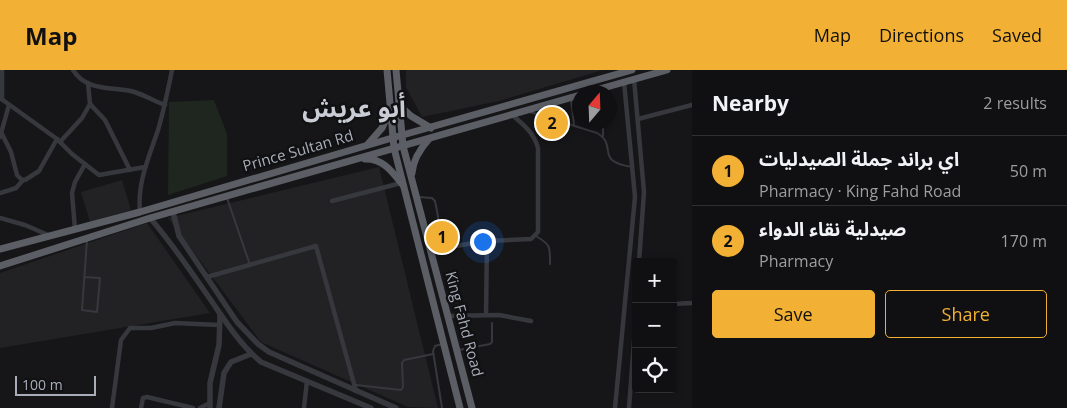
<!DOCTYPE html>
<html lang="en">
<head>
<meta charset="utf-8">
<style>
  body { margin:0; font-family:"Open Sans","Noto Sans Arabic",sans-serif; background:#19191b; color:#f1f3f6 }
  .controls { position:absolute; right:15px; bottom:15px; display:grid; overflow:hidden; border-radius:5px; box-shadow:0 2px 8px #0003 }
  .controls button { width:45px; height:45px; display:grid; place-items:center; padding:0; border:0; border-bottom:1px solid #303032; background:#101012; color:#f1f3f6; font:25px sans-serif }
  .compass { position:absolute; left:572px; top:15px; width:45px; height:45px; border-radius:50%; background:#101012; box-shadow:0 2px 8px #0003; rotate:19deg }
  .scale { position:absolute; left:15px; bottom:12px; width:81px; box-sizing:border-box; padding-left:5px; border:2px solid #a8adb8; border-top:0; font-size:14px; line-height:18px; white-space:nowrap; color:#a8adb8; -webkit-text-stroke:4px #111113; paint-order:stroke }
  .you { position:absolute; left:482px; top:171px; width:18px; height:18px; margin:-12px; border:4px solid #fff; border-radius:50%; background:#1a73e8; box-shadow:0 0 0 8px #1a73e833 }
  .badge { display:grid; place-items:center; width:32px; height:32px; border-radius:50%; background:#f2b134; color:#111; font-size:16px; font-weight:700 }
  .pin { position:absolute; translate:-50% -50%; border:2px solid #fff; box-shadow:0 1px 5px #0006 }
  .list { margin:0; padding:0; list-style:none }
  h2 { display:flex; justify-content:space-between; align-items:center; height:65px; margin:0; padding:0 20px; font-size:21px }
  h2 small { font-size:16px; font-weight:400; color:#9c9d9f }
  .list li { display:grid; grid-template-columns:32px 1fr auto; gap:15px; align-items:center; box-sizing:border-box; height:70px; padding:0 20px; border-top:1px solid #303032 }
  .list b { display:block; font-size:19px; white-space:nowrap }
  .list p { margin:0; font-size:16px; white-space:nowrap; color:#9c9d9f }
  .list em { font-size:16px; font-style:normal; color:#9c9d9f }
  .actions { display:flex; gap:10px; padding:15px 20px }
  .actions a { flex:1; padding:11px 0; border:1px solid #f2b134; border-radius:5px; text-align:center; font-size:18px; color:#f2b134 }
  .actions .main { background:#f2b134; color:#111 }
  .icon { flex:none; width:28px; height:28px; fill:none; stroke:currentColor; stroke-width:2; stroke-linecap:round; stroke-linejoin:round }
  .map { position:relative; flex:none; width:692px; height:338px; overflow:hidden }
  header { display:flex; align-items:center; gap:30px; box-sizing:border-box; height:70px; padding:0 25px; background:#f2b134; color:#111 }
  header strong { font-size:24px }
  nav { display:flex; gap:28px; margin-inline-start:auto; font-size:18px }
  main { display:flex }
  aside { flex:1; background:#101012 }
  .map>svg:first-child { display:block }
</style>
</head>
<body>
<header>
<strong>Map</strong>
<nav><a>Map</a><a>Directions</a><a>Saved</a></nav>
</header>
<main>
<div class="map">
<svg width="692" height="338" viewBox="0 0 692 338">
  <rect width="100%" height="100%" fill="#161618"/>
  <g fill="#222225">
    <path d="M406,0H603L499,31L422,47L406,17Z"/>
    <path d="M379,97L438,338L408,337L261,272L168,148Z"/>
    <path d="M122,110L131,140L90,152L81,122Z"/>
    <path d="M147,153L210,243L0,278V203Z"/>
  </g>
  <path fill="#1e261f" d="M214,30L227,64V106L168,125L169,32Z"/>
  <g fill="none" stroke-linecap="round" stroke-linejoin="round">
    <g stroke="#37383d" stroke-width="2">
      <path d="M571,30L574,55"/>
      <path d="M530,42L597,63C619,76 593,91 632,97"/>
      <path d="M603,66V52"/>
      <path d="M418,127L432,128L435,131C437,143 444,162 430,168"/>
      <path d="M227,128L250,195"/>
      <path d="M536,166C551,175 550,177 550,194"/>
      <path d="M84,207L100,208L97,242L82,240L87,170"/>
      <path d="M442,274L435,276L433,281L442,338"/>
      <path d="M459,280L490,274L492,272V253"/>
      <path d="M356,315L401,320L403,317L402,293L404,290L433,284"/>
    </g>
    <g stroke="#37383d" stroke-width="4.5">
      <path d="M73,0C86,21 111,17 131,21C143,24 154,31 165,35"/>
      <path d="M634,9L644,122L639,192"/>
      <path d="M0,28L57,69L72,84L99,105L145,97"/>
      <path d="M2,29V0"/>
      <path d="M90,34L105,50L130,100"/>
      <path d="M638,49L692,35"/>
      <path d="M1,62L11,82L17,105L22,110H25L39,101L57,69"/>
      <path d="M0,67L9,35"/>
      <path d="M60,72L82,48L90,34L88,13"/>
      <path d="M0,123L16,118L23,110"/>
      <path d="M332,131L401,113"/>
      <path d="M140,142C137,113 149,87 158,60C164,40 168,20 172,0"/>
      <path d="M0,148L25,155L48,165"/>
      <path d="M75,159L72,123L75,112L85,94"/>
      <path d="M430,180L487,171L531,169L538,162V78C534,63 524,55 512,45"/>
      <path d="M207,207L316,176L356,321"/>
      <path d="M673,234L692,233"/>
      <path d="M486,245L487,171"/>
      <path d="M448,246L499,245L531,251"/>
      <path d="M112,338L121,270L130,258H151L175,253L219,255"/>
      <path d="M141,338L143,328L147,327L193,338"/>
      <path d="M200,338L210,333"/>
      <path d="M304,338L307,311"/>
      <path d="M615,338L635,127L624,12"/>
      <path d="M629,338L636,244"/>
    </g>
    <g stroke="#37383d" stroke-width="5.5">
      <path d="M173,142L179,166L237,252L258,274L269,282L396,338"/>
      <path d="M150,148C172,173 189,199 208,226C224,249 239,274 261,292L371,338"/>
      <path d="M210,338V313L219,275L220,244"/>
      <path d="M219,338L224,303L231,292L251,284"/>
    </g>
    <g stroke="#5b5e65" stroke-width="7">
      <path d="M387,0L394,78L460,338"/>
      <path d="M396,0L403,76L472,338"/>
      <path d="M589,22L667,0"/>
      <path d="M399,35L411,46L431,58"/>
      <path d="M368,74L382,58L388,44"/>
      <path d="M365,89C383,88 393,103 403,115"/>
      <path d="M412,103C413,90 420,79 429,69"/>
      <path d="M0,179L140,142L392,68L632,0"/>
      <path d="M0,196L150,148L580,25"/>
    </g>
  </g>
  <g text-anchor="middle" stroke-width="5" stroke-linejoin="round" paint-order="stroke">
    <g font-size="15" fill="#a8adb8" stroke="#111113">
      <text transform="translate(298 81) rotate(-16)" y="5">Prince Sultan Rd</text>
      <text transform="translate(464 254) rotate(75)" y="5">King Fahd Road</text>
    </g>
    <g font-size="25" font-weight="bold" fill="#c9ccd4" stroke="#111113">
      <text x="354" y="47">أبو عريش</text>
    </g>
  </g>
</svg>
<div class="controls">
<button>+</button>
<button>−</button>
<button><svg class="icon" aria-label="locate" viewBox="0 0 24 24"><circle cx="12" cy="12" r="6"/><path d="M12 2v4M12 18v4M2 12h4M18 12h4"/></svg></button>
</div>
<svg class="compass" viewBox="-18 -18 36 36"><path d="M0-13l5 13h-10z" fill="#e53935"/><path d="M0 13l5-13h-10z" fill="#9c9d9f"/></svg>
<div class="scale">100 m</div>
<div class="you"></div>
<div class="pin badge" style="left:442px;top:167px">1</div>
<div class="pin badge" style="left:552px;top:53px">2</div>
</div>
<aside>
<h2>Nearby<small>2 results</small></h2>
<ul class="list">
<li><span class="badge">1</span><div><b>اي براند جملة الصيدليات</b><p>Pharmacy · King Fahd Road</p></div><em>50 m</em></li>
<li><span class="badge">2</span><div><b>صيدلية نقاء الدواء</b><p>Pharmacy</p></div><em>170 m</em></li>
</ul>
<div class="actions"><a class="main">Save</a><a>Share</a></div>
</aside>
</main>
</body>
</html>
